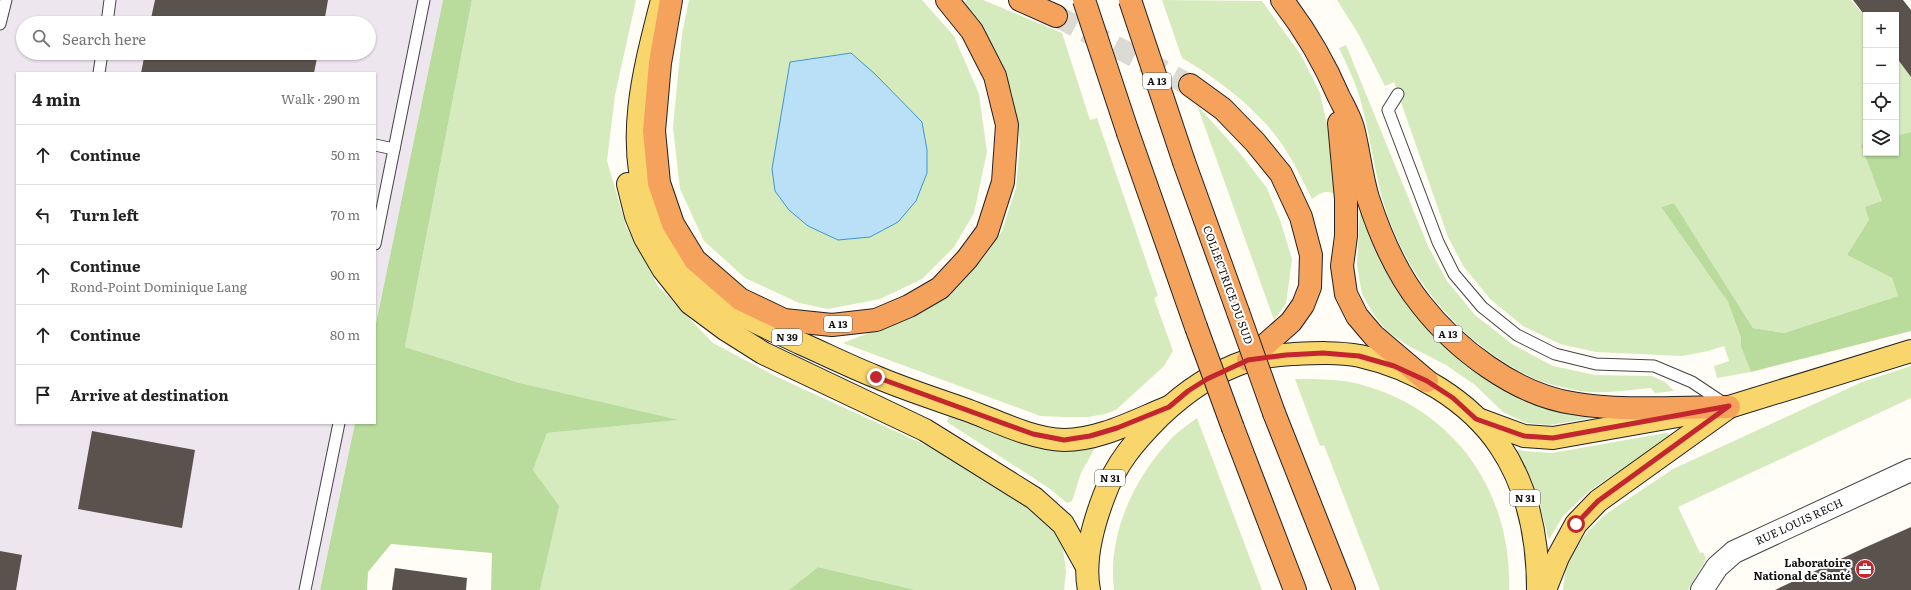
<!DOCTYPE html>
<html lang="en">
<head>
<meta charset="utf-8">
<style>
  body { margin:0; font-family:Literata,serif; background:#f2f2f2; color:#222 }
  .controls { position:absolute; right:12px; top:12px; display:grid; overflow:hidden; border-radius:0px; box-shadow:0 1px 3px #0004 }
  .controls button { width:36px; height:36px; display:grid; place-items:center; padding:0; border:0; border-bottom:1px solid #e0e0e0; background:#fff; color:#222; font:20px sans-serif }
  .stop { position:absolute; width:12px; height:12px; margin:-9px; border:3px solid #c4262e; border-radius:50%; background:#fff }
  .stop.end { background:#c4262e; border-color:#fff; box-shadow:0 1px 4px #0008 }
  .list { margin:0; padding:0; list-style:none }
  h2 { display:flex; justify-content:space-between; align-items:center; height:52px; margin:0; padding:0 16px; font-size:17px }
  h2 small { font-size:13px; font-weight:400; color:#767676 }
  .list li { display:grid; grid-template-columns:26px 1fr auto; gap:12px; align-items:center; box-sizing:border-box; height:60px; padding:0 16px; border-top:1px solid #e0e0e0 }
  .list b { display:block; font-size:15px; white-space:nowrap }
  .list p { margin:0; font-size:13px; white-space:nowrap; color:#767676 }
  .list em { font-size:13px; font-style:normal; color:#767676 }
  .icon { flex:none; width:22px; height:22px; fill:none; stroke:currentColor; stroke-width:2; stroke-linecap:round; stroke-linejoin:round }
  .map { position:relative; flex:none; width:1911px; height:590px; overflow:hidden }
  .search { position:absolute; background:#fff; box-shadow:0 1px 3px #0004; left:16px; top:16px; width:360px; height:44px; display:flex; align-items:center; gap:10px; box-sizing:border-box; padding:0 14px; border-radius:22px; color:#767676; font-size:15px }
  .panel { position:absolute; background:#fff; box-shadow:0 1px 3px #0004; left:16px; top:72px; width:360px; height:352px; border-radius:0px }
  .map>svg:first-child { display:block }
</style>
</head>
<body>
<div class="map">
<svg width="1911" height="590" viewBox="0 0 1911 590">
  <rect width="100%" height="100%" fill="#fffdf5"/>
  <path fill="#eee6ef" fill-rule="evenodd" d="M0,0H443L375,328V73H17V423H355L320,590H0ZM23,23H369V53H23Z"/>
  <g fill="#d5ebbd">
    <path d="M472,0H636L615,95L607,161L626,226L658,286L713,343L777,377L930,447L989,482L1035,512L1052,529L1063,549L1066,571L1064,590H916L818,567L789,590H540L558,506L533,470L547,433L678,420L520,383L405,347Z"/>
    <path d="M689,0H922L954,36L979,94L987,152L974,213L954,247L922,279L880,299L828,309L799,303L745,278L704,241L680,189L673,127L682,34Z"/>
    <path d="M966,0H983L1062,33L1090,120L1097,118L1158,296L1154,298L1173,351L1164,366L1116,410L1105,414L1088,417H1064L1040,416L843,343L923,312L956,289L982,260L1002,231L1016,188L1020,143L1012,93L994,49L965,4Z"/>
    <path d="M1162,0L1262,1L1301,55L1320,93L1331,143L1336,194C1326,190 1321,192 1312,199C1299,173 1286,145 1266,124C1241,97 1213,76 1182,58Z"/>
    <path d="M1337,0H1851L1866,17V144L1861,145L1882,201L1847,255L1892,278L1898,296L1784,333L1753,328L1674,203L1661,207L1728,302L1741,338V347L1751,372L1717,378L1714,366L1729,361L1724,346L1708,351L1682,356L1596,352L1560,344L1523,326L1490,299L1464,267L1448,237L1394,82L1385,86L1359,35Z"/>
    <path d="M1346,45L1428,246L1447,281L1475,315L1512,344L1553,366L1595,375L1652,376L1665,382L1674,391L1655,393L1651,388C1627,390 1599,395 1575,390C1561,387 1542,383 1529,376C1468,346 1417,290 1392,227C1374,183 1372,134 1357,89C1352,75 1345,61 1339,48Z"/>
    <path d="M1896,57L1911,77V132L1896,136Z"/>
    <path d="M1197,105L1239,152L1267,188L1281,223L1292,259L1286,304L1274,320Z"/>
    <path d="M1360,211L1371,234L1447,346L1610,415L1550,425L1526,423L1503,412L1475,385L1446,365L1407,345L1387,331L1374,315L1362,294L1357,265Z"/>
    <path d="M1911,366V398L1678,507L1700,553L1703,552L1706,559L1688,590H1563L1566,567L1574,551L1587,532L1606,514L1673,469L1862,382Z"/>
    <path d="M1295,379C1317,379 1338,379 1359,384C1455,409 1512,492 1509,590H1380L1324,445L1320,446Z"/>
    <path d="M949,415L1093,446L1095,448L1081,473L1072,501L1067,503L1049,488L947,422Z"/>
    <path d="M1197,418L1262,590H1114C1107,535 1134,478 1171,439C1178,431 1188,425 1197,418Z"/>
    <path d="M1666,433L1669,434V438L1589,491L1563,516L1550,538H1548C1541,506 1533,482 1516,453L1518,449L1523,451L1552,453Z"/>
  </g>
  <g fill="#b9dc9c">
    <path d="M443,0H472L405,347L520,383L679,420L547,433L533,470L559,506L540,590H491L492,553L391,544L368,572L367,590H320L355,423H375V328Z"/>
    <path d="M1911,132V331L1751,372L1741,347V338L1728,302L1661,207L1674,203L1753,328L1784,333L1898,296L1892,278L1847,255L1869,220L1865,207L1882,201L1861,145L1866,144V153H1896V136Z"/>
    <path d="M818,567L916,590H789Z"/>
  </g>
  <path fill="#b9e0f7" stroke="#3f96cf" d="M851,53L875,74L922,122L927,150V173L916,201L898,222L870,237L838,240L808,226L789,210L775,191L772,169L790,62Z"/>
  <g fill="#5a524d">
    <path d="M155,0H328L324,23H150Z"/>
    <path d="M1853,0H1903L1911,10V77L1896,57V15H1866V17Z"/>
    <path d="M145,53H318L314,73H141Z"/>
    <path d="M92,431L195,450L182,528L78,509Z"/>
    <path d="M1911,527V590H1775L1864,548Z"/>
    <path d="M0,551L22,555L16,590H0Z"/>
    <path d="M395,568L467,578L466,590H392Z"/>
  </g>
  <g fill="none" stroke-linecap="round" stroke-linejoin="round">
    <path stroke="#dbdad3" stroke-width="22" stroke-dasharray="22 11" stroke-linecap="butt" d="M1056,16L1190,85"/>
    <g stroke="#444" stroke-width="13">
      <g id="lane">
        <path d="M107,23L110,0"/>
        <path d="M0,24L6,0"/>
        <path d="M99,73L102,53"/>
        <path d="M1398,94L1388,110L1438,242L1454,274L1482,307L1517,335L1555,354L1596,364L1654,366L1692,382L1725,404"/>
        <path d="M375,145L394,149"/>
        <path d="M375,244L424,0"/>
        <path d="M305,590L339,423"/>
      </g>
    </g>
    <g stroke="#444" stroke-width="24">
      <g id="street">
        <path id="s1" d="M1702,590L1717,567L1734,552L1911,470"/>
      </g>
    </g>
    <g stroke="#222" stroke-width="24">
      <g id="primary">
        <path d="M662,0C645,67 625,137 648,205C660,240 683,270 711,294C737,316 769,328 800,343C825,354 849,366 874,376C904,389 936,399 967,410C997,421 1031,439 1064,440C1100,440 1136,420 1169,407"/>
        <path d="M628,184L636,216L645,238L663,269L690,303L725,329L763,353L925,430L1034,498L1063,524L1087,567"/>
        <path d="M1478,419L1524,436L1553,438L1729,407L1911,351"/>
        <path d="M1089,590C1083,559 1093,525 1104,496C1116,463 1135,441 1160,416C1185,392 1214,372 1247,361C1261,356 1279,355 1294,354C1316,353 1338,352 1360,356C1414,368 1469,400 1500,446C1529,489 1538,539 1538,590"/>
        <path d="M1545,590L1558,557L1576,524L1598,501L1725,410"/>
      </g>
    </g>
    <g stroke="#222" stroke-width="24">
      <g id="highway">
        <path d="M671,0L660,63L654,131L659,183L673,224L695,260L740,299L784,320L832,325L876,320L909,306L940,288L967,259L987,232L1003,182L1007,125L995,76L972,31L947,0"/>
        <path d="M1020,0L1056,16"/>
        <path d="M1282,0C1306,31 1324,62 1339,97C1344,107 1350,117 1353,128C1359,151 1361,175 1368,198C1380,235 1396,273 1421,304C1456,349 1515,394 1572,403C1623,412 1677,407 1729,407"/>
        <path d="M1190,85L1223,109L1255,142L1281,174L1301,217L1311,255L1310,287L1303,305L1291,322L1248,360"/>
        <path d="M1339,123L1346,199V236L1342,266L1346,294L1357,316L1374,336L1427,381"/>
        <path d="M1128,133L1196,327"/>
        <path d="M1184,162L1238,312"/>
        <path d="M1274,413L1344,590"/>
        <path d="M1233,428L1295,590"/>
      </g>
    </g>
    <use href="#lane" stroke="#fff" stroke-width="11"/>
    <use href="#street" stroke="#fff" stroke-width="22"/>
    <use href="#primary" stroke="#f9d66b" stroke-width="22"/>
    <use href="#highway" stroke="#f5a25d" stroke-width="22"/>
    <g stroke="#222" stroke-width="24" stroke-linecap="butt">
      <g id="highway-bridge">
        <path d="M1084,0L1128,133"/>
        <path d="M1130,0L1184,162"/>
        <path d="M1238,312L1274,413"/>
        <path d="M1196,327L1233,428"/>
      </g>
    </g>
    <use href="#highway-bridge" stroke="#f5a25d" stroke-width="22"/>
  </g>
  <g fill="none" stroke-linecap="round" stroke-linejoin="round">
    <path stroke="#c4262e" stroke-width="5" d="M876,377L1033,434L1064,440L1090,436L1117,428L1169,407L1188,391L1207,379L1248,360L1286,355L1323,353L1359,356L1394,366L1427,381L1453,398L1476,419L1524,436L1553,438L1729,406L1598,501L1576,524"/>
  </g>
  <defs>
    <g id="office-disc" transform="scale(1)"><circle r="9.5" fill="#c4262e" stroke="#fff"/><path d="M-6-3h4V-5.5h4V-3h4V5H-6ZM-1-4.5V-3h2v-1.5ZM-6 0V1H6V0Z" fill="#fff"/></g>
  </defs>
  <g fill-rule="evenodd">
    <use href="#office-disc" x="1865" y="569"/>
  </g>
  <g text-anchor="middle" stroke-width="4" stroke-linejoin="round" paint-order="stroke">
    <g fill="#fff" stroke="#585858" stroke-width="1">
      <rect x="1143" y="73" width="28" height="16" rx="3"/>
      <rect x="824" y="316" width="28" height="16" rx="3"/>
      <rect x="1434" y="326" width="28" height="16" rx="3"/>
      <rect x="772" y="329" width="30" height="16" rx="3"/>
      <rect x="1095" y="470" width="30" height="16" rx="3"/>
      <rect x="1510" y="490" width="30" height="16" rx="3"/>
    </g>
    <g font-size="10" font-weight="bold" fill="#111">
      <text x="1157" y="85">A 13</text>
      <text x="838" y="328">A 13</text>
      <text x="1448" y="338">A 13</text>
      <text x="787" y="341">N 39</text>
      <text x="1110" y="482">N 31</text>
      <text x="1525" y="502">N 31</text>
    </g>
    <g font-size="11" fill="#111" stroke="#fff">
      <text transform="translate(1228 285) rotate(70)" y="4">COLLECTRICE DU SUD</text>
      <text dy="4" stroke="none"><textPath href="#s1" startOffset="122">RUE LOUIS RECH</textPath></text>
    </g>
    <g font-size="11" font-weight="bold" fill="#111" stroke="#fff" text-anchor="end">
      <text x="1851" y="567">Laboratoire<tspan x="1851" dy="13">National de Santé</tspan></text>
    </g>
  </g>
</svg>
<div class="controls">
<button>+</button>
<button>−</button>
<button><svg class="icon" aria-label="locate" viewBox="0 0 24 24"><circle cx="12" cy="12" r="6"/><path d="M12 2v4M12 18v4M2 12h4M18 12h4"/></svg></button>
<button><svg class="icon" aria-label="layers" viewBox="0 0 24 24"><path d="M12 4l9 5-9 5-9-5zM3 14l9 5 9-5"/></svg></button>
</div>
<div class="stop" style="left:1576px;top:524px"></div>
<div class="stop end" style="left:876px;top:377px"></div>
<div class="search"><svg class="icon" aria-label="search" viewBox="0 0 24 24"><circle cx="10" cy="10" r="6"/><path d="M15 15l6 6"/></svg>Search here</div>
<section class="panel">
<h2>4 min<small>Walk · 290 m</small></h2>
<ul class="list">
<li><svg class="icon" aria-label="ahead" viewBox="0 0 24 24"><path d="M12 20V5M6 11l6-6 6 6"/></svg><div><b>Continue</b></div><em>50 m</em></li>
<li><svg class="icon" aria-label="left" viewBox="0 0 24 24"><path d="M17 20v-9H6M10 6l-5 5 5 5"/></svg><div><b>Turn left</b></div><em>70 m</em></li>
<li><svg class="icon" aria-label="ahead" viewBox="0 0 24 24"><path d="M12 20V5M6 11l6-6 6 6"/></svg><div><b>Continue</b><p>Rond-Point Dominique Lang</p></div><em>90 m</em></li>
<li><svg class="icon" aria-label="ahead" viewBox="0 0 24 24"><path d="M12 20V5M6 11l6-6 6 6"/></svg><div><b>Continue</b></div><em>80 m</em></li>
<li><svg class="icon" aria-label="arrive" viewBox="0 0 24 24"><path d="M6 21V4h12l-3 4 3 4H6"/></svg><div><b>Arrive at destination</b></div></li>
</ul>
</section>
</div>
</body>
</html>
